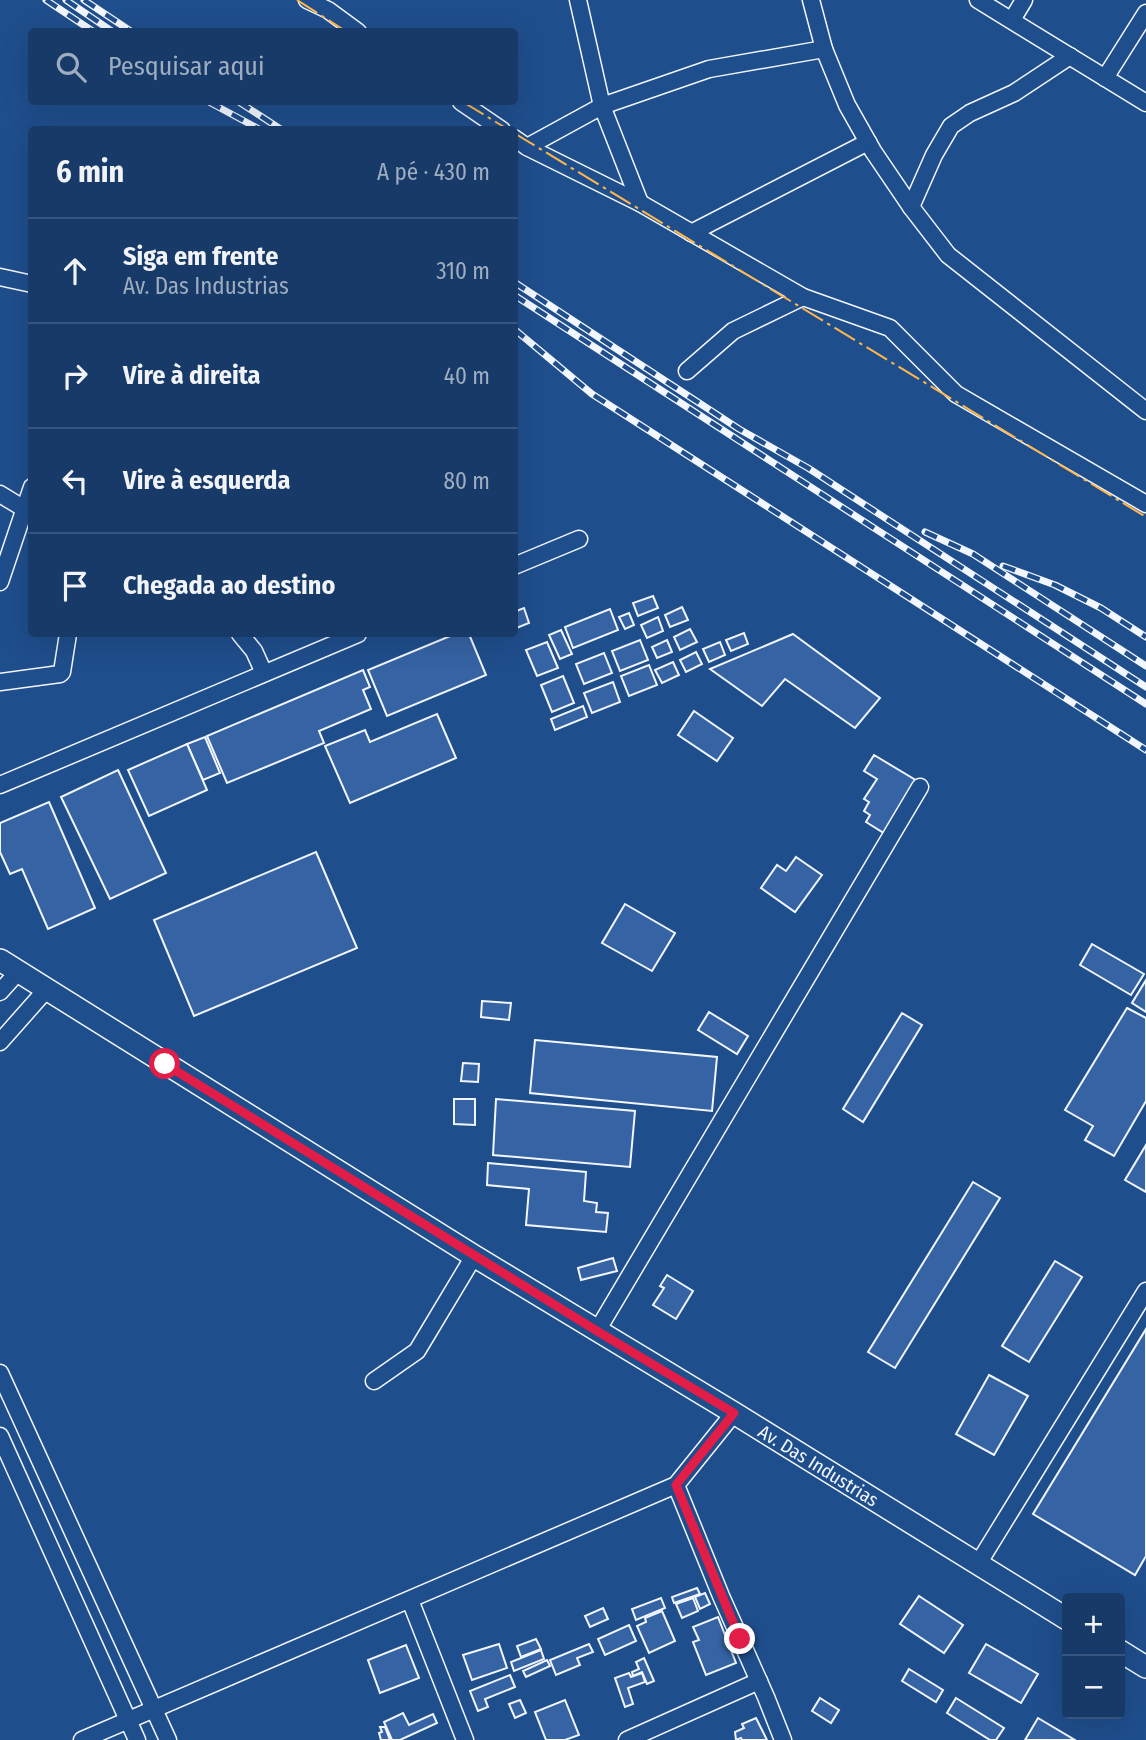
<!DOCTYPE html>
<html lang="pt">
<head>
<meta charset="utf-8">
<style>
  body { margin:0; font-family:"Fira Sans Condensed",sans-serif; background:#244571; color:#f1f3f6 }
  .controls { position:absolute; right:21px; bottom:21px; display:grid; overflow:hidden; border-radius:7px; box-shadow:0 7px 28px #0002 }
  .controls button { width:63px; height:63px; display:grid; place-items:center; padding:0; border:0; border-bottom:2px solid #36547d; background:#173a69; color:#f1f3f6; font:35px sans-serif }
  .stop { position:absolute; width:21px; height:21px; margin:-16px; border:5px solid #e11d48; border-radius:50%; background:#fff }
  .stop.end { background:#e11d48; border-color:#fff; box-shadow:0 2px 7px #0008 }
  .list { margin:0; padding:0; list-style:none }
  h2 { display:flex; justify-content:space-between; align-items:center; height:91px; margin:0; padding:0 28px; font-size:30px }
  h2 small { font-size:23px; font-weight:400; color:#9eadc0 }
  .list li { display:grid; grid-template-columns:46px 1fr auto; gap:21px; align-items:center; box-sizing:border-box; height:105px; padding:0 28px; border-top:2px solid #36547d }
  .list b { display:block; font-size:26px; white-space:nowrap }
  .list p { margin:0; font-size:23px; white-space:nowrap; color:#9eadc0 }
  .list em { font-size:23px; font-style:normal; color:#9eadc0 }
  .icon { flex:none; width:38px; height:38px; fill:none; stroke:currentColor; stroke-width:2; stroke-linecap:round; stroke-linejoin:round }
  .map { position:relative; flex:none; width:1146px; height:1740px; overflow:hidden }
  .search { position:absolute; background:#173a69; box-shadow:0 7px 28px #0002; left:28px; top:28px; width:490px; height:77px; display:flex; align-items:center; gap:18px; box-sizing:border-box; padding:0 24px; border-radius:7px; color:#9eadc0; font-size:26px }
  .panel { position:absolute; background:#173a69; box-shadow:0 7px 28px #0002; left:28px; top:126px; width:490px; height:511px; border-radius:7px }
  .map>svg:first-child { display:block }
</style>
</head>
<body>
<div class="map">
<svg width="1146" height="1740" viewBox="0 0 1146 1740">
  <rect width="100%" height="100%" fill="#1f4e8c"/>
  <g fill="#3563a3" stroke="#f2f6ff" stroke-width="2">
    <path d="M653,596L658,608L638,616L633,603Z"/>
    <path d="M682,607L688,620L670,627L665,615Z"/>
    <path d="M524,608L529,623L514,629V612Z"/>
    <path d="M610,609L618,630L573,648L565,627Z"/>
    <path d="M629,613L634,625L625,629L619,617Z"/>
    <path d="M658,617L663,631L647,638L641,625Z"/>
    <path d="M690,629L697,642L680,650L674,637Z"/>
    <path d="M561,630L572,654L560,659L549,635Z"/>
    <path d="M744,633L748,644L731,651L726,640Z"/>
    <path d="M455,634H469L486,675L387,716L368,670Z"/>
    <path d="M793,634L880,698L855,728L785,679L762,706L710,669Z"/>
    <path d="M640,640L648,660L620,671L612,651Z"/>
    <path d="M667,640L672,652L657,658L652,647Z"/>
    <path d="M547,642L558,668L537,676L526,650Z"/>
    <path d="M720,642L725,655L709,662L703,649Z"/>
    <path d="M696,652L702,664L686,672L680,660Z"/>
    <path d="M604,653L612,673L584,684L576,664Z"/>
    <path d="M673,662L679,675L662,683L655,670Z"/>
    <path d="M649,665L657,685L629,696L621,676Z"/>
    <path d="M363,670L370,687L363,690L371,709L319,731L324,743L227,783L207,736Z"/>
    <path d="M563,676L574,703L552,712L541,685Z"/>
    <path d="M613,682L620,702L592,713L584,693Z"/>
    <path d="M583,706L587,717L555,730L551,719Z"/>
    <path d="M694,711L733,738L717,761L678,735Z"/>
    <path d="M437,714L456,758L350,803L325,746L365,730L370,742Z"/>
    <path d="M205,737L220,773L203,780L187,744Z"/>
    <path d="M187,744L207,790L149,816L128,770Z"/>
    <path d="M874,755L919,782L887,835L866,822L870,815L864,811L869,802L864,799L877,779L864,771Z"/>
    <path d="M118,770L166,873L110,899L61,797Z"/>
    <path d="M49,802L95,908L48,929L22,869L10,874L0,852V823Z"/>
    <path d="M316,852L357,948L194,1016L154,920Z"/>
    <path d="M796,857L822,875L795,912L761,888L777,865L786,871Z"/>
    <path d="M625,904L675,933L652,971L602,943Z"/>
    <path d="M1092,944L1144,974L1131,995L1080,965Z"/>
    <path d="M1146,980V1012L1132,1003Z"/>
    <path d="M482,1001L511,1003L509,1020L481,1017Z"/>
    <path d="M1127,1008L1146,1018V1101L1114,1156L1085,1140L1093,1126L1065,1110Z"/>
    <path d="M709,1012L748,1036L737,1054L698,1030Z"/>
    <path d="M902,1013L922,1025L863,1122L843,1109Z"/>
    <path d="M535,1040L717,1057L712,1111L530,1093Z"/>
    <path d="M463,1063L479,1064L478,1082L461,1081Z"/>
    <path d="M454,1099H475V1125L454,1124Z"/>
    <path d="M496,1099L635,1111L630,1167L493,1155Z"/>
    <path d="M1146,1145V1192L1125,1180Z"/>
    <path d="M488,1163L586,1172L584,1201L597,1203L596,1212L608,1213L606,1232L526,1225L529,1189L487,1185Z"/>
    <path d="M973,1182L1000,1198L895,1368L868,1352Z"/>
    <path d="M613,1258L617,1271L581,1280L578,1268Z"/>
    <path d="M1055,1261L1082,1277L1029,1362L1002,1346Z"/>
    <path d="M667,1275L693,1291L676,1319L653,1305L664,1288L660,1286Z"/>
    <path d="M1146,1329V1556L1135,1575L1033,1514Z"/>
    <path d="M989,1375L1028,1396L994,1455L956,1434Z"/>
    <path d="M697,1588L700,1594L674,1603L672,1597Z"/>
    <path d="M705,1593L710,1604L700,1609L695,1597Z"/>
    <path d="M919,1596L963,1625L944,1653L900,1624Z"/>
    <path d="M661,1598L665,1608L636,1620L632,1609Z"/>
    <path d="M693,1598L698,1611L682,1618L676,1604Z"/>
    <path d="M603,1608L608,1619L590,1627L585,1616Z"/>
    <path d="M662,1611L675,1641L649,1653L637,1626L646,1622L645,1618Z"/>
    <path d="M718,1617L736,1663L706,1675L693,1642L699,1640L693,1627Z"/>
    <path d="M629,1625L636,1641L605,1655L598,1639Z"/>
    <path d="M536,1639L541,1649L521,1657L517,1646Z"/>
    <path d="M499,1644L507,1668L472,1680L463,1655Z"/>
    <path d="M589,1644L593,1652L577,1658L580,1665L556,1675L550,1660Z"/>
    <path d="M986,1644L1038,1674L1021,1703L969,1673Z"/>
    <path d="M406,1645L419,1678L380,1693L368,1660Z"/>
    <path d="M541,1650L544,1659L514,1671L511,1662Z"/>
    <path d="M644,1658L654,1681L647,1684L642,1672L633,1676L632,1672L639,1669L636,1662Z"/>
    <path d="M547,1660L550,1666L526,1677L523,1671Z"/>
    <path d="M909,1669L943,1690L936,1702L902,1681Z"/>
    <path d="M629,1673L631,1677L642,1673L645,1682L628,1688L633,1704L625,1707L615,1678Z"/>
    <path d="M510,1675L515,1687L485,1699L488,1707L478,1711L470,1691Z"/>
    <path d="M820,1698L839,1710L831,1723L812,1711Z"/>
    <path d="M956,1698L1004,1728L996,1740H990L947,1713Z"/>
    <path d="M520,1700L526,1713L515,1718L509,1704Z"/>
    <path d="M565,1700L579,1735L565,1740H546L535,1712Z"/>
    <path d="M403,1713L409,1725L433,1714L437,1723L400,1740H392L384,1722Z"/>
    <path d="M756,1718L767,1740H742L741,1738L736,1740L735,1732L744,1728L742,1724Z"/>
    <path d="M1038,1718L1075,1740H1025Z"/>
    <path d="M380,1727H385L390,1740H381L379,1733L382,1732Z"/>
  </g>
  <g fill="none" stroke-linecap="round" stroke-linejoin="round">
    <g stroke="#f2f6ff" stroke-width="19">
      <g id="minor">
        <path d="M307,0L328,10L358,32"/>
        <path d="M578,0L602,106L640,203"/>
        <path d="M811,0L824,49L847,105L873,151L911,207L948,255L1146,411"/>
        <path d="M978,0L1146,103"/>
        <path d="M1012,20L1024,0"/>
        <path d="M1105,78L1146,13"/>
        <path d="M461,102L502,130"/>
        <path d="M514,138L527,147L640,203L803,297L890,328L956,394L1146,504"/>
        <path d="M527,147L602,106L709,69L824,49"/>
        <path d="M911,207L934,155L951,126L970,113L1014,93L1070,56"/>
        <path d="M691,233L868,142"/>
        <path d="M0,277L32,284"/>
        <path d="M687,371L733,331L803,297"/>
        <path d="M0,494L31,513"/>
        <path d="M514,566L579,539"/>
        <path d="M0,582L32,487"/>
        <path d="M240,634L254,651L264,673"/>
        <path d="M0,682L60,674L62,672L68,634"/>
        <path d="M0,785L358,634"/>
        <path d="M0,992L18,972"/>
        <path d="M0,1042L46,990"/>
        <path d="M597,1331L920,787"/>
        <path d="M0,1373L168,1740"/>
        <path d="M374,1381L417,1351L474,1256"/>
        <path d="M0,1436L137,1740"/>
        <path d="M676,1485L721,1596L766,1697L783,1740"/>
        <path d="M978,1564L1146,1291"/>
        <path d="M410,1600L465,1740"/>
        <path d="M82,1740L676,1485L734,1413"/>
        <path d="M627,1740L759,1681"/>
      </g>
    </g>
    <g stroke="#f2f6ff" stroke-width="24">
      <g id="major">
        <path id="s1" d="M0,960L474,1256L734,1413L1067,1619"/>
        <path d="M1120,1651L1146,1667"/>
      </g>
    </g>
    <use href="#minor" stroke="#1f4e8c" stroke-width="16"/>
    <use href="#major" stroke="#1f4e8c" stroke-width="21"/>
    <g stroke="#f2f6ff" stroke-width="7">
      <g id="rail">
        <path d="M46,0L94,32"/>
        <path d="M66,0L113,32"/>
        <path d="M84,0L132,32"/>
        <path d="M209,102L259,129"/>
        <path d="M239,102L282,130"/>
        <path d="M514,282L739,429L808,468L1146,687"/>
        <path d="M514,295L1146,704"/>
        <path d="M514,329L592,394L1146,750"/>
        <path d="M925,532L973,554L1146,666"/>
        <path d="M1003,566L1055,585L1101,608L1146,637"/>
      </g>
    </g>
    <use href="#rail" stroke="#1f4e8c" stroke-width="4.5" stroke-dasharray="13" stroke-linecap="butt"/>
    <g stroke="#ffb74d" stroke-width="2" stroke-dasharray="24 5 3.5 5" stroke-linecap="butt">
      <path d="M297,0L347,32"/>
      <path d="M463,102L509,130"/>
      <path d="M514,133L1146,517"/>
    </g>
  </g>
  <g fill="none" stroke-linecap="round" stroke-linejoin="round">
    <path stroke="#e11d48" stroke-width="9" d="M165,1064L597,1331L734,1413L676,1485L740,1639"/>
  </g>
  <g text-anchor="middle" stroke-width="5" stroke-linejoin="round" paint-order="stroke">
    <g font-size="19" fill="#f2f6ff" stroke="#1f4e8c">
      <text dy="7" stroke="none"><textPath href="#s1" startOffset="962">Av. Das Industrias</textPath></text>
    </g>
  </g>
</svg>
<div class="controls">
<button>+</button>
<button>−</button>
</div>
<div class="stop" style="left:165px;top:1064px"></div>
<div class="stop end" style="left:740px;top:1639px"></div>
<div class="search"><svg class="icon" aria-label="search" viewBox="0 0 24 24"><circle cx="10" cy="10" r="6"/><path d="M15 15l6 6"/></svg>Pesquisar aqui</div>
<section class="panel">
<h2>6 min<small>A pé · 430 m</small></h2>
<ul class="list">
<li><svg class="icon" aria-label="ahead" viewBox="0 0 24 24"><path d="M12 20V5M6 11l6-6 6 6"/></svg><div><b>Siga em frente</b><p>Av. Das Industrias</p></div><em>310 m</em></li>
<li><svg class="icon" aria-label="right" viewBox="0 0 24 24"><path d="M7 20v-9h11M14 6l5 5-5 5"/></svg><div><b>Vire à direita</b></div><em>40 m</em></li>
<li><svg class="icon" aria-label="left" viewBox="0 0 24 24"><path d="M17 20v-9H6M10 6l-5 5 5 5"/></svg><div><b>Vire à esquerda</b></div><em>80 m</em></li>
<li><svg class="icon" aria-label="arrive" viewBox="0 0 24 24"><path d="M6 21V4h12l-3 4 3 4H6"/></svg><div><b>Chegada ao destino</b></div></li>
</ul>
</section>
</div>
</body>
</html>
